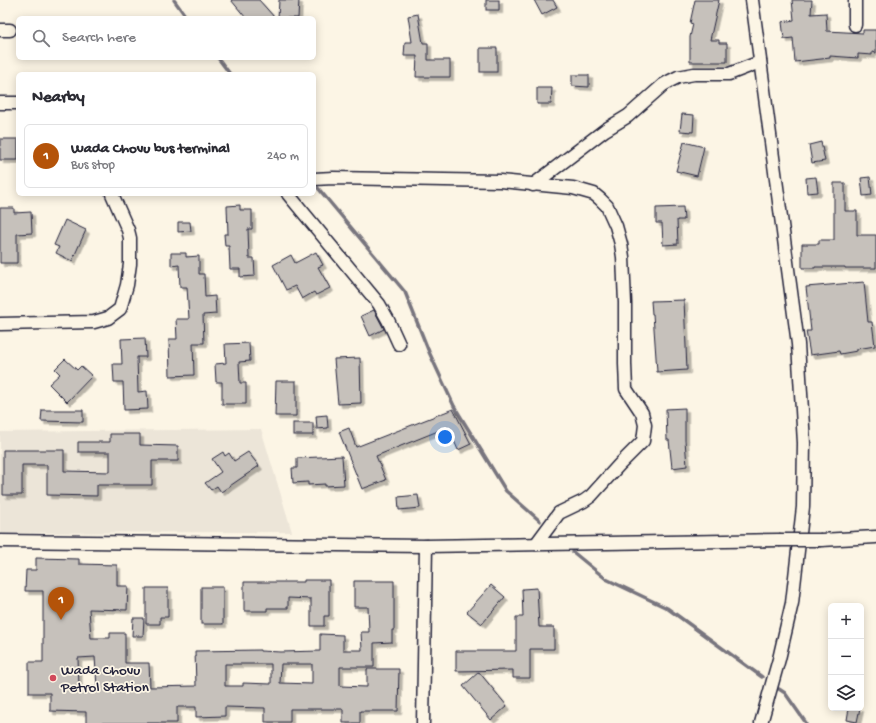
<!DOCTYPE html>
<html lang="en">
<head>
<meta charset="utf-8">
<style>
  body { margin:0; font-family:"Gochi Hand",sans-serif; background:#f7f7f7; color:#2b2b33 }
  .controls { position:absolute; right:12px; bottom:12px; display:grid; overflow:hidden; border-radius:6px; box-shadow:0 2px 10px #0003 }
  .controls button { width:36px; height:36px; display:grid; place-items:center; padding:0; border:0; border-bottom:1px solid #e1e1e2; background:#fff; color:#2b2b33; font:20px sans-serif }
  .you { position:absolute; left:445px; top:437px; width:14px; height:14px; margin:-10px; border:3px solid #fff; border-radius:50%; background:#1a73e8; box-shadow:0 0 0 6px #1a73e833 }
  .badge { display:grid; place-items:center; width:26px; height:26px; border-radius:50%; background:#b45309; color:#fff; font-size:13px; font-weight:700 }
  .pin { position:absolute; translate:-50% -33px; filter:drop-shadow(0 1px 2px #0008) }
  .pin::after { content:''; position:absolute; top:21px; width:14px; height:12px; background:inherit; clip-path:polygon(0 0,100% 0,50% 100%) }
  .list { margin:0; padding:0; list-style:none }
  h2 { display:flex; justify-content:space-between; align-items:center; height:52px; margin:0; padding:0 16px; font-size:17px }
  h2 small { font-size:13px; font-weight:400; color:#7c7c81 }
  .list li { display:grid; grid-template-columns:26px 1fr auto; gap:12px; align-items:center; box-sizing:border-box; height:64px; margin:0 8px 8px; padding:0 8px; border:1px solid #e1e1e2; border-radius:6px }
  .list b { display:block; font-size:15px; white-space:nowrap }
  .list p { margin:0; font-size:13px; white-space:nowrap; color:#7c7c81 }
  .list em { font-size:13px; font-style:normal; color:#7c7c81 }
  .icon { flex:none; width:22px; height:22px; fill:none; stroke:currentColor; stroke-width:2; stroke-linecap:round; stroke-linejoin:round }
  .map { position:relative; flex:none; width:876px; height:723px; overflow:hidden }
  .search { position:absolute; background:#fff; box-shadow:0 2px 10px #0003; left:16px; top:16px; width:300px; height:44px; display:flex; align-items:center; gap:10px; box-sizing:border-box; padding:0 14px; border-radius:6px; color:#7c7c81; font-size:15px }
  .panel { position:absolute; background:#fff; box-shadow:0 2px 10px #0003; left:16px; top:72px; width:300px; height:124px; border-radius:6px }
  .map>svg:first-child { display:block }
</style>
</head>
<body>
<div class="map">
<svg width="876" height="723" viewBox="0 0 876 723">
  <defs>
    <filter id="shadow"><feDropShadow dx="3.5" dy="3.5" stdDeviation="0" flood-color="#0004"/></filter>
  </defs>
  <rect width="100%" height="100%" fill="#fcf5e5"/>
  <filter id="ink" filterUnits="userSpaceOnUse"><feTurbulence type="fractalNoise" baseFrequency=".025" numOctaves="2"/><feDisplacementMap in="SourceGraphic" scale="8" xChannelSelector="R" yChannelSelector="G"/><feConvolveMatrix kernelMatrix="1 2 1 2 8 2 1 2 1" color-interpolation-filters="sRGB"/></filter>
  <g filter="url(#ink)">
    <path fill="#ece5d8" d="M261,429L292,532L0,533V432Z"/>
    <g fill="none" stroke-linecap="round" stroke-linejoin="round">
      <g stroke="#78757e" stroke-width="3.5">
        <path d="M174,0L187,18"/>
        <path d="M218,58L230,74"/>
        <path d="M318,188L405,292L429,352L454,406L506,491L540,521"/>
        <path d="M573,552L606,579L667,608L762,677"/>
        <path d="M779,689L785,693L806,723"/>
      </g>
    </g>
    <g fill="#c6c1bb" stroke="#22223b" fill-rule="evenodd" filter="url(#shadow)">
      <path d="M231,0H259L275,18H246Z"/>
      <path d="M279,0H299L298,18H278Z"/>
      <rect x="486" y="0" width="13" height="10"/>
      <path d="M534,0H553L557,7L542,15Z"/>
      <path d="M695,0H719L710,40H719V43H727V62H690V37L693,24L690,23Z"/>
      <path d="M792,0H812L811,14L826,13L827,31L863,33V30H876V53L872,52V55L858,54V58L830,56V58L795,62L793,38L784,39L782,22L794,20Z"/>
      <path d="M418,14L423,43H428V60H450V77H416L417,56H404L405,42H412L408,16Z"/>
      <rect x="480" y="48" width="17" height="24"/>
      <path d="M572,75H589V87L572,86Z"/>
      <path d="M537,88H552L551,104H537Z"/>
      <path d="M682,114L694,115L693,132L680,131Z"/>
      <rect x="0" y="139" width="18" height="21"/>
      <path d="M684,142L704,147L697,176L676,171Z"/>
      <path d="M821,142L825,161L812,163L809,145Z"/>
      <path d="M816,177L818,192L807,193L806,178Z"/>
      <path d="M870,177L872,195L863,196L861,178Z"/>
      <path d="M834,183H845V211H857V235H876V268H845V267H815V268H802V244H819V240H834Z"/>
      <path d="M240,205V210H252V229H248L249,258H254L255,276L240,277V269H230L229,246H225L224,234H228L227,206Z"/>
      <path d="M683,207L684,220H677L678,244L663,245L662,223H656V208Z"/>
      <path d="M0,208H14V213L31,212L32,233L17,234V263H0Z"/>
      <path d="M65,220L86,230L72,261L56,253L59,247L54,245Z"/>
      <path d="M178,222H190L191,231L178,232Z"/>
      <path d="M316,252L323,265L318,267L330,288L316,295L314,292L302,299L295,286L286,290L273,265L291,255L295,263Z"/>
      <path d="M171,253H186V257L199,256V274H204L205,297L215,296L216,314L203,315L204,343H193L194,375L170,376L169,339H177L176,319H189L187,287H180L179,265L171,266Z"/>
      <path d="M864,282L868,322H872L875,346L857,349V351L840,354L839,351L810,355L806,331H811L806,287Z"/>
      <path d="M684,300L687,370L657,372L653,314H652L651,301Z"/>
      <path d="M374,310L384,329L370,336L361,316Z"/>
      <path d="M145,338L146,357H137L138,392L147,391L148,409L124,410L123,382H114L113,364H122L121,339Z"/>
      <path d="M249,343L250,361L239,362L240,383H246V404H222V382H216L215,364L226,363L225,344Z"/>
      <path d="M360,358L361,403L338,404L334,359Z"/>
      <path d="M65,359L77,370L81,366L92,376L67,402L49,384L60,374L55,369Z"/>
      <path d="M276,381H296V416H275Z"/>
      <path d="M685,408V440L687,466L672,468L669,440H667L666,409Z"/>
      <path d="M453,409L471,444L458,450L448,427L376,456L386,480L362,489L339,432L349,428L356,447Z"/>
      <path d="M42,410H83V422L41,421Z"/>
      <path d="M327,415L328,428L317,429L316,416Z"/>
      <rect x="293" y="423" width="20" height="12"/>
      <path d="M110,434H140V445L178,446V461H152V485H97V496L47,495V465H22V495H3V450H64V471L110,472V452H78V442H110Z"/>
      <path d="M223,452L225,456L229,453L234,461L248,452L259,466L221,492L217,486L211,490L205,483L221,472L212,459Z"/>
      <path d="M342,456L344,485L325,486V484L308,485V482L293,483L292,468H297V458Z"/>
      <path d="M418,495L420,508L399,510L398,497Z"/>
      <path d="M36,558L79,559V564L117,565V586H128L127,610L89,609L91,638H110V633H125V663H149L150,687L196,686L195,651L260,650V651L281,652L320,651V634L343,635V650H362L361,632H369L368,607H354V581H394V630H392V642L374,643V667H340V686L367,687V669H399L398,711H360V723H343V709H290V722H265V708L225,707V716L196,717V707H177V723H86V712L50,711V693H29V662H43V591H25L26,570H36ZM95,657L97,687H79L78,658ZM225,664H271V684L243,683V686H225ZM281,664H312V684L280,683Z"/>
      <path d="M304,580H329V616H324V626H311V599L288,598V608H267V611H244V582H304Z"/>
      <path d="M491,585L505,597L482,624L467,612Z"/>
      <rect x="201" y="587" width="22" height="37"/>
      <path d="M146,588H168V617H160V624H146Z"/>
      <path d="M537,588L539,627H554V649H530V678H513V670L456,671V651H516V617H523L522,589Z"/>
      <path d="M133,618H144L143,636H132Z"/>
      <path d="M479,672L507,706L491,720L463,686Z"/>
      <path d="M849,708H860L857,722L847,720Z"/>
    </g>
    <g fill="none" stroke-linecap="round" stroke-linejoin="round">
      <g stroke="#22223b" stroke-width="15">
        <g id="minor">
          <path d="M752,0L798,344L804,443L803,507L792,603L779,659L761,723"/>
          <path d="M855,25V0"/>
          <path d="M0,30H10"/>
          <path d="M0,103H18"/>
          <path d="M314,179L333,178L500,181L573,188L594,194L600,199L607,206L611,215L616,226L621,244L623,257L625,303V364L626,389L642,413L645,425L643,441L619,465L591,496L584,501L559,513L536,544"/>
          <path d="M533,185L605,130L628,116L663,85L670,81L678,77L694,74H729L760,62"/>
          <path d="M288,194L379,304L388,320L399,344"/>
          <path d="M0,324L94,322L108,318L120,309L127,285L130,264V238L128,230L112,194"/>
          <path d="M821,540L876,537"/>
          <path d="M0,541L426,546L779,540"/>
          <path d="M423,723L426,546"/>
        </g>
      </g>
      <use href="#minor" stroke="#fcf5e5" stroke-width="12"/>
      <g stroke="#22223b" stroke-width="15" stroke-linecap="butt">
        <path id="minor-bridge" d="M779,540H821"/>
      </g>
      <use href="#minor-bridge" stroke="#fcf5e5" stroke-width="12"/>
    </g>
  </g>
  <circle fill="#d1495b" stroke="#fcf5e5" stroke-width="1.5" cx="53" cy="678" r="4"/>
  <g text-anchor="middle" stroke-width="3.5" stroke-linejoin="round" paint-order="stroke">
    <g font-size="15" fill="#22223b" stroke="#fcf5e5" text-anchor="start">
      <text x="61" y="674">Wada Chovu<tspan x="61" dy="17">Petrol Station</tspan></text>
    </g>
  </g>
</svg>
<div class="controls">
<button>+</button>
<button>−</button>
<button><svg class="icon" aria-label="layers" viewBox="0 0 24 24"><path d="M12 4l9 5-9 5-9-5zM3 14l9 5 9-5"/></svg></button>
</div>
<div class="you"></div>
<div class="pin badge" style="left:61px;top:620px">1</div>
<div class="search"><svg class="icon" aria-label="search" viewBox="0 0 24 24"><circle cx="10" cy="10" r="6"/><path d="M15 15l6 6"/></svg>Search here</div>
<section class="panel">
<h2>Nearby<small></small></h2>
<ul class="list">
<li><span class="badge">1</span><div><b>Wada Chovu bus terminal</b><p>Bus stop</p></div><em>240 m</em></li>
</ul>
</section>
</div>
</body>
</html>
